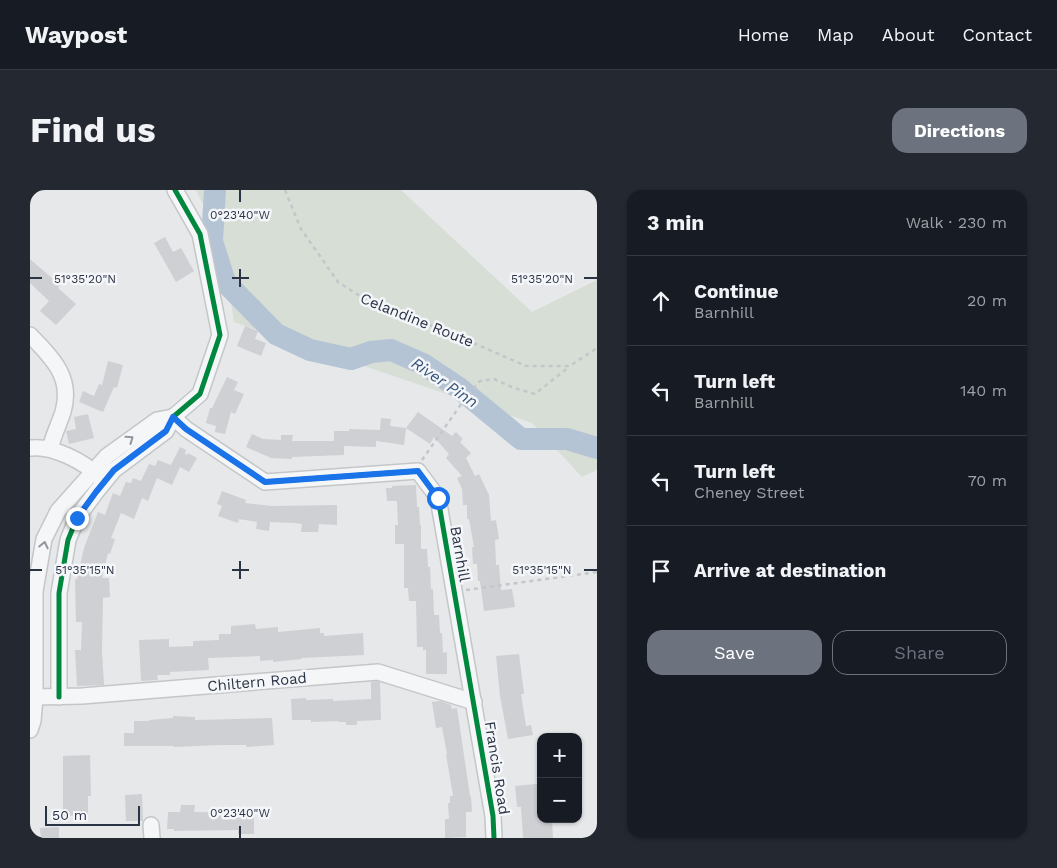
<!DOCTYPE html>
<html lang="en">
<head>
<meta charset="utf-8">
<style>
  body { margin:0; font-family:"Work Sans",sans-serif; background:#242831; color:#f1f3f6 }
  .controls { position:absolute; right:15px; bottom:15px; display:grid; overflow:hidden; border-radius:10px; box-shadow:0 1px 4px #0004 }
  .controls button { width:45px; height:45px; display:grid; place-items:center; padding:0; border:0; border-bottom:1px solid #363941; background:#171b24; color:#f1f3f6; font:25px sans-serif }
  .scale { position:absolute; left:15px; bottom:12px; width:95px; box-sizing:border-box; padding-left:5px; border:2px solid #2b3445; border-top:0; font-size:14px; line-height:18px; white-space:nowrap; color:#2b3445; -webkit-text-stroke:4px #f4f6f9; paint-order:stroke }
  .stop { position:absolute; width:15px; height:15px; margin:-11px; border:4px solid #1a73e8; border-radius:50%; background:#fff }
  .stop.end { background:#1a73e8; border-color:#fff; box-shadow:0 1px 5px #0008 }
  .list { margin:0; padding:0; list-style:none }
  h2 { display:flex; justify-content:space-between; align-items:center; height:65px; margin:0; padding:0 20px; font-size:21px }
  h2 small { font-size:16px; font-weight:400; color:#9ea1a6 }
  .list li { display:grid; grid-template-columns:32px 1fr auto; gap:15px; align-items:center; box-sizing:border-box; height:90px; padding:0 20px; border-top:1px solid #363941 }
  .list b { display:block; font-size:19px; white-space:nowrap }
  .list p { margin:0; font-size:16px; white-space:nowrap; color:#9ea1a6 }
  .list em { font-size:16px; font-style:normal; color:#9ea1a6 }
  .actions { display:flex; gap:10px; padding:15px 20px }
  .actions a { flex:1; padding:11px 0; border:1px solid #6c737f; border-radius:15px; text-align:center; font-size:18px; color:#6c737f }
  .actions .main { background:#6c737f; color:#fff }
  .icon { flex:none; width:28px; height:28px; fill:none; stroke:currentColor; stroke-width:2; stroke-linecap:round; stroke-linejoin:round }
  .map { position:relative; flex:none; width:567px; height:648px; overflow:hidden; border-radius:15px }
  header { display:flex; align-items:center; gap:30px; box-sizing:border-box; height:70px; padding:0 25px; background:#171b24; border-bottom:1px solid #363941 }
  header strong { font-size:24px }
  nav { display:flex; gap:28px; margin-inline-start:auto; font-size:18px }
  .intro { display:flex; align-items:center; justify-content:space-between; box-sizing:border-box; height:120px; padding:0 30px }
  h1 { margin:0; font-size:35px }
  .button { padding:12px 22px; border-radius:15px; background:#6c737f; color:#fff; font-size:18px; font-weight:700 }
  main { display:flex; gap:30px; padding:0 30px }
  aside { flex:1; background:#171b24; border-radius:15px; box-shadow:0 1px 4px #0004 }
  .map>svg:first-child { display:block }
</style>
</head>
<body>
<header>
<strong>Waypost</strong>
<nav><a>Home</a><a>Map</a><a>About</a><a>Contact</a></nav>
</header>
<div class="intro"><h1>Find us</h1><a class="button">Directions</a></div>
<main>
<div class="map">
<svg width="567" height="648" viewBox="0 0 567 648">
  <rect width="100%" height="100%" fill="#e6e8ea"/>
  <path fill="#d6ded6" d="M166,0H371L502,122L567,90V280L552,287L502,233L204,132L192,52Z"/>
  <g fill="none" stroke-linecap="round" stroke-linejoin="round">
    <path stroke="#b4c4d5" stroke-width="22" d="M185,0L182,51L195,92L246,144L280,160L321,169L341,162L361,160L393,174L429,198L491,249H537L567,258"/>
  </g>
  <g fill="#ced0d3">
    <path d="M135,47L143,62L151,58L164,81L146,92L124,53Z"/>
    <path d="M0,69L30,95L28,98L46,114L26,135L10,121L19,111L0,93Z"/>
    <path d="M215,136L228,141L225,149L236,153L231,166L207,156Z"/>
    <path d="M78,171L93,175L87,198L84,197L73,222L49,212L53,201L64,206L69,194L72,195Z"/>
    <path d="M197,187L208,192L204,200L214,204L205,224L201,222L195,244L185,242L186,236L176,233L180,218H182Z"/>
    <path d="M388,222L422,246L426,242L433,249L430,252L441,263L436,268L445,286L449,284L459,305L461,331L466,330L469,349L465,350L466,375H469L471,400L482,399L485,417L454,421L450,391H448L447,374H443L442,357H444L439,329H437V315H433L432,299L427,288L432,286L416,268L419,264L404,247L400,254L376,238Z"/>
    <path d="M58,224L64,248L39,254L36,241L46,239L44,227Z"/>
    <path d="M351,228L361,229L360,236L376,238L374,255L346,251V257L314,256V265L262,267V269L241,268L216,257L222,244L233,249L251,250V245H263L262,251H304V241H319V239L350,240Z"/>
    <path d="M150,257L156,260L155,264L157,265L158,263L167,268L159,282L150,277L142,295L127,288L118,311L112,308L104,329L91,323L81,348L85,349L80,364L78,363L72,388H79L80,407L73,408L72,461L74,495L47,496L45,460H51L52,432H46L45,389H47L54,358L68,322L75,325L83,303L90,306L96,292L101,293L103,288L111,291L119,274L125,276L128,270L141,275Z"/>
    <path d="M386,295L387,317H389L390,335H391V359H397L398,377H400L401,399H403L404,425H409L410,443H412L413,463L417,462V484H396V460H393V457H387L386,411H379L378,398H374V354H365V335H368L367,311H357L356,298H362V296Z"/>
    <path d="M192,301L216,310L215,313L242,316L307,315V335L289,334L288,342H271L272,334L265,333L240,332L239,341L226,339L227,332L209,329L208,333L188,326L192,316L187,314Z"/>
    <path d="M225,434L226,439L248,437V442L290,438V443H294V446L333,443L334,465L271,468L272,469L243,472V470L230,471V466L178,468L179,480L140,482V485H127L128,490L111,491L109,450L139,449V457L163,456V451L189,450V444H201V436Z"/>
    <path d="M489,464L494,504H491L496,536L501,535L503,545L478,549L470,506L466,466Z"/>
    <path d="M347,491L350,492L351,530L327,531V535H316V532H308V531L281,532V530H262L261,509L276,508V510L303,509V511L341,509V492Z"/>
    <path d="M410,511L421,515L422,519L427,518L440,606H441L442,622H436V647L415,648V629H419L418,613H420V606H423L416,564H417L412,537L406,538L402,512Z"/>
    <path d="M143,526L165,527V530L242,528L244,555L216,557V555H191L144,557V556H94V543H104V531H119V530L143,528Z"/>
    <path d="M60,565L61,606H58V625L33,626V566Z"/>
    <path d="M505,594L511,595V629H522L523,648H493L491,617H487L485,596Z"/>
    <path d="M112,604L113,631H96L95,605Z"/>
    <path d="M151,615H165L164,622L224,623V644H208V640L144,641V639H137L138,622H150Z"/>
    <path d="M29,637V648H11L10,638Z"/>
  </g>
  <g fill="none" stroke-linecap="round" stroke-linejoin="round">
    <g stroke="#c4c6c8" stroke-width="18">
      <g id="street">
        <path d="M0,145C22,168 43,187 33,222C29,234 23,246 20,259"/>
        <path d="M143,227L156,239L235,292L388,281L408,308L463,626L464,648"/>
        <path d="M0,258C23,255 54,272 70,287"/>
        <path d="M5,507L52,506L348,482L444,512"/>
        <path d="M29,507V403L38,350L47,328L66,302L84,280L136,241L143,227L170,204L190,145L170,44L145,0"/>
        <path d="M0,540L3,531L5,507V401L14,349L28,321L77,266L127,230L143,227"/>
        <path d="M121,635L122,648"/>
      </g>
    </g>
    <g stroke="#c5c6ca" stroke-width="2.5" stroke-dasharray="4 4" stroke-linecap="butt">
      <path d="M255,0L271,39L308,92L341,113L416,141L496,176H540L567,158"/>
      <path d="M392,270L434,210L450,191L464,189L484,198L505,204L539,177"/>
      <path d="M436,400L567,382"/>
    </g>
    <use href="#street" stroke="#f5f6f7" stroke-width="15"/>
    <g stroke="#f4f6f9" stroke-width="8">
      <g id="cycleway">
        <path d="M143,227L156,239L235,292L388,281L408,308L463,626L464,648"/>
        <path d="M29,507V403L38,350L47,328L66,302L84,280L136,241L143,227L170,204L190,145L170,44L145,0"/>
      </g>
    </g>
    <use href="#cycleway" stroke="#00873e" stroke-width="5"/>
  </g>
  <defs><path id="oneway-chevron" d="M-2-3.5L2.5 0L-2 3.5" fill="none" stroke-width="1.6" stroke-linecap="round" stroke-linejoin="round" transform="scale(1.25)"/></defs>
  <g stroke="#90959e">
    <use href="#oneway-chevron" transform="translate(100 249) rotate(-35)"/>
    <use href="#oneway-chevron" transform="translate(14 355) rotate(-77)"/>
  </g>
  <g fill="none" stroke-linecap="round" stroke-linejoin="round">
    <path stroke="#1a73e8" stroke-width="6" d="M47,328L66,302L84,280L136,241L143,227L156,239L235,292L388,281L408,308"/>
  </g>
  <path fill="none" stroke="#2b3445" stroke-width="2" d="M210,0V12M210,79V97M0,88H12M202,88H219M554,88H567M210,371V389M0,380H12M202,380H219M554,380H567M210,636V648"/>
  <g text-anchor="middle" stroke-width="5" stroke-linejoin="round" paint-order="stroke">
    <g font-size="15" fill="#2b3445" stroke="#f4f6f9">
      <text transform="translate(387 130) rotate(22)" y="5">Celandine Route</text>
      <text transform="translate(430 364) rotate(80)" y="5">Barnhill</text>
      <text transform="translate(227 492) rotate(-5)" y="5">Chiltern Road</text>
      <text transform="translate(467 578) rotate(81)" y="5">Francis Road</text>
    </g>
    <g font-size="16" font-style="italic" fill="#34527a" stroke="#f4f6f9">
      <text transform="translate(415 192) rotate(34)" y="6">River Pinn</text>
    </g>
  </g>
  <g font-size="12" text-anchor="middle" fill="#2b3445" stroke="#f4f6f9" stroke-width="5" stroke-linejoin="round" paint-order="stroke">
    <text x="210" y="29">0°23'40"W</text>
    <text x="55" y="93">51°35'20"N</text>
    <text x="512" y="93">51°35'20"N</text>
    <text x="55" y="384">51°35'15"N</text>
    <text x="512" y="384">51°35'15"N</text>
    <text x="210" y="627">0°23'40"W</text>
  </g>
</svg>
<div class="controls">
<button>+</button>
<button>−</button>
</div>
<div class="scale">50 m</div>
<div class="stop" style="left:408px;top:308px"></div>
<div class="stop end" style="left:47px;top:328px"></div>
</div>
<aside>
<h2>3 min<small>Walk · 230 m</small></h2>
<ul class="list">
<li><svg class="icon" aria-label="ahead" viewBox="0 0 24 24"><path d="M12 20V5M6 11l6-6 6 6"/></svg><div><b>Continue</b><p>Barnhill</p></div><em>20 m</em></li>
<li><svg class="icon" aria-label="left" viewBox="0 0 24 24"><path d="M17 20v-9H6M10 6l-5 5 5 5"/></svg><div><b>Turn left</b><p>Barnhill</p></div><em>140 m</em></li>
<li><svg class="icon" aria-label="left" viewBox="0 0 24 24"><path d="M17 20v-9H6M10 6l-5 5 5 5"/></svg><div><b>Turn left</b><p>Cheney Street</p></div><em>70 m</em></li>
<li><svg class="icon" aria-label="arrive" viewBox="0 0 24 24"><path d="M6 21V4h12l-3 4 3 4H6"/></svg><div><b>Arrive at destination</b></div></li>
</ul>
<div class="actions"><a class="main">Save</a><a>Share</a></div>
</aside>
</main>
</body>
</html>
